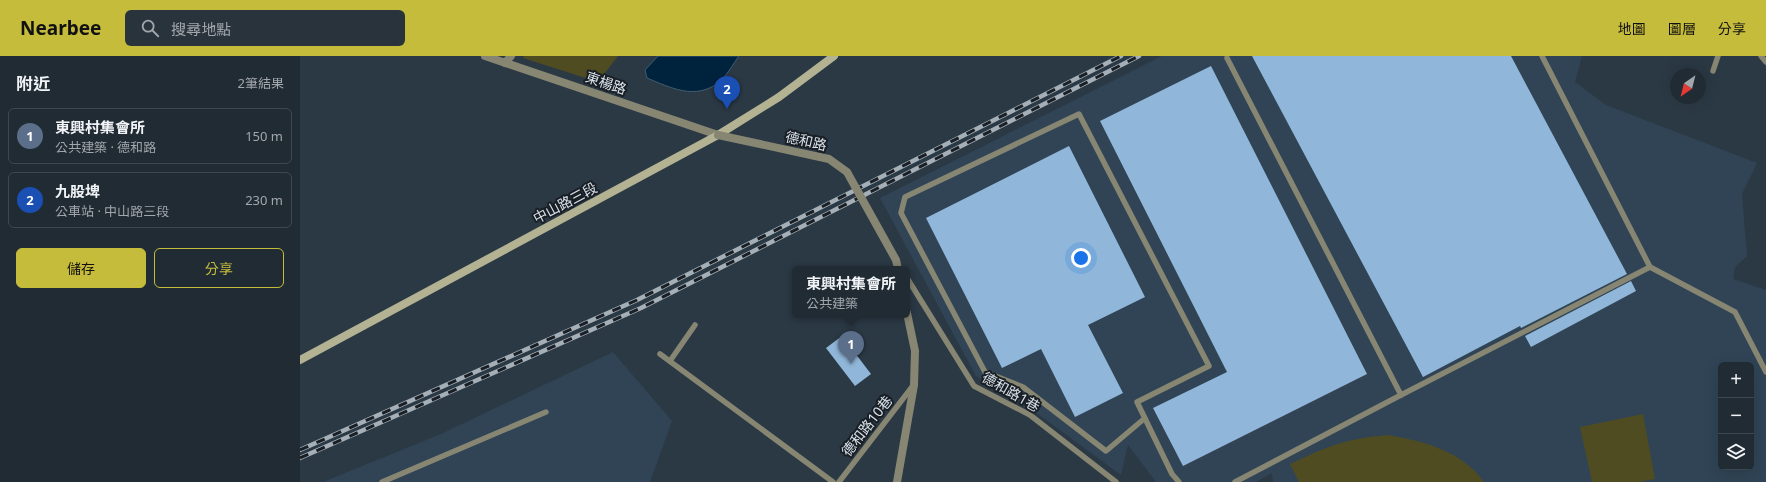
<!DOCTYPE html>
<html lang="zh-TW">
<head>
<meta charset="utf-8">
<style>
  body { margin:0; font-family:"Noto Sans","Noto Sans TC",sans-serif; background:#28333c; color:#f1f3f6 }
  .controls { position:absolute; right:12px; bottom:12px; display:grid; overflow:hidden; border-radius:6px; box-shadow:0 4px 16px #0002 }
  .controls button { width:36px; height:36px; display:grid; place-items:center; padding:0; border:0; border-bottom:1px solid #3d474f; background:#202b34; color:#f1f3f6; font:20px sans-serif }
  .compass { position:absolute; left:1370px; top:12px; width:36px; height:36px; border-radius:50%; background:#202b34; box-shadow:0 4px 16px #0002; rotate:215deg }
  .you { position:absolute; left:781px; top:202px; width:14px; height:14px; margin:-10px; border:3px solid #fff; border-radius:50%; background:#1a73e8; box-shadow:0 0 0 6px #1a73e833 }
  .badge { display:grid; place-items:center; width:26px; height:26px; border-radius:50%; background:#c6bc3c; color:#fff; font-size:13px; font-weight:700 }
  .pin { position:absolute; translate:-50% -33px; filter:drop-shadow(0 1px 2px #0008) }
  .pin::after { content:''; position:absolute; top:21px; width:14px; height:12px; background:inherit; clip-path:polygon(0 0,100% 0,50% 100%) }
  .popup { position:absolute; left:492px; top:210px; width:118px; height:52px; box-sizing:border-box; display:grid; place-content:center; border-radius:6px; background:#202b34; filter:drop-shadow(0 1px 3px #0005); font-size:13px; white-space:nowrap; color:#a2a7ac }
  .popup b { font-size:15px; color:#f1f3f6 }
  .popup::after { content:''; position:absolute; left:50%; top:100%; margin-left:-8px; border:8px solid transparent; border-top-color:#202b34 }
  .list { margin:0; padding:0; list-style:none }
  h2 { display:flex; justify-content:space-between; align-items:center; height:52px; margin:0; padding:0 16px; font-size:17px }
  h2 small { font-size:13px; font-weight:400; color:#a2a7ac }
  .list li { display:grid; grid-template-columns:26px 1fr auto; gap:12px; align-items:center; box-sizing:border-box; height:56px; margin:0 8px 8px; padding:0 8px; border:1px solid #3d474f; border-radius:6px }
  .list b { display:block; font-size:15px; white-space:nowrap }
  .list p { margin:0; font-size:13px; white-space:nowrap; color:#a2a7ac }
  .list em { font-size:13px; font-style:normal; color:#a2a7ac }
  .actions { display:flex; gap:8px; padding:12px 16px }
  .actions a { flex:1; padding:9px 0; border:1px solid #c6bc3c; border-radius:6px; text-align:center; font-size:14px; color:#c6bc3c }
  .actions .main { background:#c6bc3c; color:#111 }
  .icon { flex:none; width:22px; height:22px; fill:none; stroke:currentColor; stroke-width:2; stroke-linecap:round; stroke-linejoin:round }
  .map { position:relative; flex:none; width:1466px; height:426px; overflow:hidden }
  header { display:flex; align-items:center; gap:24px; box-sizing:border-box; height:56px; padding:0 20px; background:#c6bc3c; color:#111 }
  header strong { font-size:19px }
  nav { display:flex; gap:22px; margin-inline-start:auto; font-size:14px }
  .search { width:280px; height:36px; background:#28333c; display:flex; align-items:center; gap:10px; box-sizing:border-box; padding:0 14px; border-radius:6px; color:#a2a7ac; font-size:15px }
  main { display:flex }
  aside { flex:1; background:#202b34 }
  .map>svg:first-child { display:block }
</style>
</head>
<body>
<header>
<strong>Nearbee</strong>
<div class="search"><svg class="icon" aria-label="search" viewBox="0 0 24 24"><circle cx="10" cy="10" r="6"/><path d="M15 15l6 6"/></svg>搜尋地點</div>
<nav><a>地圖</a><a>圖層</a><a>分享</a></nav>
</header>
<main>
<aside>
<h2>附近<small>2筆結果</small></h2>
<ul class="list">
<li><span class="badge" style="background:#5c6f8a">1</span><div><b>東興村集會所</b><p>公共建築 · 德和路</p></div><em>150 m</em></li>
<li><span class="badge" style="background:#1a4fb4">2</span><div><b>九股埤</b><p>公車站 · 中山路三段</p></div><em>230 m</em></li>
</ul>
<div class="actions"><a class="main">儲存</a><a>分享</a></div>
</aside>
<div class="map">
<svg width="1466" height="426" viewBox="0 0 1466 426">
  <rect width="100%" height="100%" fill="#2b3945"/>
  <g fill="#304455" fill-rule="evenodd">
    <path d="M862,0H1282L1275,26L1306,49L1457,107L1442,138L1447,200L1435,211L1433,223L1466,234V426H973L972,417L956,426H856L828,389L821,419L727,350L676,320L580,142ZM1421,309H1451V411H1421Z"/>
    <path d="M313,296L372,365L350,426H23L141,378Z"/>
  </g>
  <g fill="#4f4c21">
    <path d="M224,0H318L298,26L223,2Z"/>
    <path d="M1343,358L1355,423L1339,426H1292L1280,371Z"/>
    <path d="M1088,379C1123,385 1162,395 1184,426H999L990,408C1026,391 1047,382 1088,379Z"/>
  </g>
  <path fill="#00233d" stroke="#415c71" d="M358,0H439C433,8 426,21 418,27C395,44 371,32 347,22L345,14Z"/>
  <g fill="#90b7d9">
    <path d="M952,0H1211L1327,218L1221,272L1220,270L1123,321Z"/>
    <path d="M911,10L1067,318L883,410L853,352L927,316L800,65Z"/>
    <path d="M769,90L845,241L788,269L823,337L775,361L741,293L702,312L626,162Z"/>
    <path d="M1331,225L1336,235L1231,291L1225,280Z"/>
    <path d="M542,280L571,318L555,330L526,292Z"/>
  </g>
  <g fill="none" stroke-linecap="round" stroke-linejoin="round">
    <g stroke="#878672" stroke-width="5.5">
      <path d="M1242,0L1350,211L1435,256L1466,316"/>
      <path d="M1461,0L1466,6"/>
      <path d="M927,2L1101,339L935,426"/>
      <path d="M1413,15L1418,0"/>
      <path d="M607,222L674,330L730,359L816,426"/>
      <path d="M360,298L533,426"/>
      <path d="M370,305L395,269"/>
      <path d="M1101,339L1350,211"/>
      <path d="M845,362L806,395L723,331L685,316L601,157L605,141L779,58L909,310L837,346L872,418L879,426"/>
      <path d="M82,426L246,356"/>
      <path d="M539,426L612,331"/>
    </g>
    <g stroke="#878672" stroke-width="8">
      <path d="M185,0L418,79"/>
      <path d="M205,7L211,0"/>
      <path d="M597,426L614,329L615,295L607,257"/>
    </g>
    <path stroke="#b3b292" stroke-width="8" d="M0,304L418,79L479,41L534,0"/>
    <g stroke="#a4afb8" stroke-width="4.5">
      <g id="rail">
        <path d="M0,394L337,244L821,0"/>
        <path d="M0,402L341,252L839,0"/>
      </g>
    </g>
    <use href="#rail" stroke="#191f25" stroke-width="3" stroke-dasharray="9" stroke-linecap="butt"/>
    <path stroke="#878672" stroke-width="8" d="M418,79L529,103L547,116L596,204L598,213"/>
  </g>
  <g text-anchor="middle" stroke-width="4" stroke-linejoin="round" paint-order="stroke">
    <g font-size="14" fill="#d9e2ea" stroke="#191f25">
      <text transform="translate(306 27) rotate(19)" y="5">東楊路</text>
      <text transform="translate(506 85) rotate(13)" y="5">德和路</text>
      <text transform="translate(265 147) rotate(-28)" y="5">中山路三段</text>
      <text transform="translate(711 336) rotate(30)" y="5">德和路1巷</text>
      <text transform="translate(567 370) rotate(-52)" y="5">德和路10巷</text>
    </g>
  </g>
</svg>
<div class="controls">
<button>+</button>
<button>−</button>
<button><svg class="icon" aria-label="layers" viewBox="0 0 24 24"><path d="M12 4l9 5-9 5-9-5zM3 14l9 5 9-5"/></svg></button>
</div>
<svg class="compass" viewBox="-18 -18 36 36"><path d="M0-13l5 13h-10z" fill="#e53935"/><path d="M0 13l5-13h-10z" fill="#a2a7ac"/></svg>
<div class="you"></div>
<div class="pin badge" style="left:551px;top:308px;background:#5c6f8a">1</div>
<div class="popup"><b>東興村集會所</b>公共建築</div>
<div class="pin badge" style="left:427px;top:53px;background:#1a4fb4">2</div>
</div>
</main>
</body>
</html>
